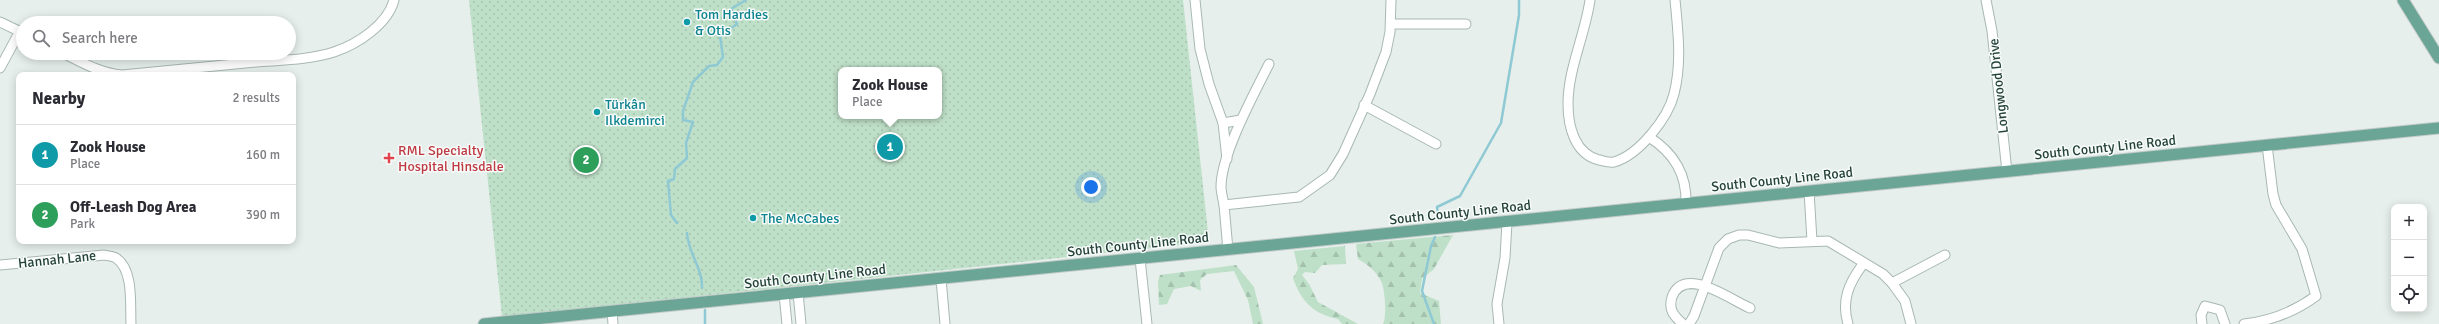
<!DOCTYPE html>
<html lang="en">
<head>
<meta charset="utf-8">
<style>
  body { margin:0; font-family:Signika,sans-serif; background:#f2f2f3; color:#2b2b33 }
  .controls { position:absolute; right:12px; bottom:12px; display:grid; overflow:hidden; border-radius:8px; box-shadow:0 2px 10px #0003 }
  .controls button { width:36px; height:36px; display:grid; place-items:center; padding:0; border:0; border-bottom:1px solid #e1e1e2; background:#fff; color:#2b2b33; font:20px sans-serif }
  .you { position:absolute; left:1091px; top:187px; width:14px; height:14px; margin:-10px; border:3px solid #fff; border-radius:50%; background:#1a73e8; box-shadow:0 0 0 6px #1a73e833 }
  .badge { display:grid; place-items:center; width:26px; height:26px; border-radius:50%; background:#855347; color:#fff; font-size:13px; font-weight:700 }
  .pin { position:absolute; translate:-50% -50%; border:2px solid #fff; box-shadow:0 1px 4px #0006 }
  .popup { position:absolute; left:838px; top:67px; width:104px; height:52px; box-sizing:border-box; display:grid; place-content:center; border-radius:8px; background:#fff; filter:drop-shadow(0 1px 3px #0005); font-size:13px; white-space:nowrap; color:#7c7c81 }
  .popup b { font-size:15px; color:#2b2b33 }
  .popup::after { content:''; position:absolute; left:50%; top:100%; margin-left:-8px; border:8px solid transparent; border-top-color:#fff }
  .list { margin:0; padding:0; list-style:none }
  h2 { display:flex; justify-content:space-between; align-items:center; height:52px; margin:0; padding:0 16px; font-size:17px }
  h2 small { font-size:13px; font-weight:400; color:#7c7c81 }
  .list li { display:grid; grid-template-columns:26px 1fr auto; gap:12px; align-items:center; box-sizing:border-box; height:60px; padding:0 16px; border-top:1px solid #e1e1e2 }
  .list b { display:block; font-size:15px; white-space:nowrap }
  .list p { margin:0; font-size:13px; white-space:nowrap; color:#7c7c81 }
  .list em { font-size:13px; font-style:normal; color:#7c7c81 }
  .icon { flex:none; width:22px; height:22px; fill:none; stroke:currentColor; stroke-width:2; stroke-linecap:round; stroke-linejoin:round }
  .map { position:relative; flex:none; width:2439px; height:324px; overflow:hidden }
  .search { position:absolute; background:#fff; box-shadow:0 2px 10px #0003; left:16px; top:16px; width:280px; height:44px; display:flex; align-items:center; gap:10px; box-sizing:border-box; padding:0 14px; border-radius:22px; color:#7c7c81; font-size:15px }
  .panel { position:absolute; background:#fff; box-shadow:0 2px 10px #0003; left:16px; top:72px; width:280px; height:172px; border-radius:8px }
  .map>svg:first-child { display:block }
</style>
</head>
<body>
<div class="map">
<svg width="2439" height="324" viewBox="0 0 2439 324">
  <defs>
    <pattern id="forest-firs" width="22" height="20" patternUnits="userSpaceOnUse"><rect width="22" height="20" fill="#bfe0c8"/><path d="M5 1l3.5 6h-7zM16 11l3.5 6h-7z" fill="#a4c1ad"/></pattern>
    <pattern id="park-dots" width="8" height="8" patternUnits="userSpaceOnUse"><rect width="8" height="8" fill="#bfe0c8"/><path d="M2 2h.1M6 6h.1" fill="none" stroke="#a4c1ad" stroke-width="1.8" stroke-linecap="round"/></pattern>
  </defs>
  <rect width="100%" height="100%" fill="#e6efeb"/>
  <g fill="url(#forest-firs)">
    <path d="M1453,235L1434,269L1422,279L1420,293L1439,301L1441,324H1383C1387,317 1385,288 1381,281C1376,271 1367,264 1358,259L1356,244Z"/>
    <path d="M1345,246L1346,264L1322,265L1315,273L1305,272L1302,275L1309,284L1318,302L1358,324H1342L1338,319C1313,314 1301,301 1293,278L1298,269L1294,251Z"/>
    <path d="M1236,265L1254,287L1263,324H1253L1248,300L1234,271L1207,274L1200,280L1201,291L1191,286L1174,289L1167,304L1159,305L1158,281L1160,275Z"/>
  </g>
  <path fill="url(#park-dots)" fill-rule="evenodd" d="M469,0H1183L1209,242L502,317ZM841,70H939V116H841Z"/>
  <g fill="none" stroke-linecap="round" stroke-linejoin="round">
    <g stroke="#8ec9d4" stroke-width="2.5">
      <path d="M1438,214L1437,207L1460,196L1501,123L1519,15V0"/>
      <path d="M677,223L671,215L668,181L674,179L675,169L687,158L686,143L693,122L683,120V111L693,82L709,66L717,65L723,57L720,36L737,24L731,9L746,0"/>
      <path d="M687,233C688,253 703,269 702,288"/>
      <path d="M705,310V324"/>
      <path d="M1434,324L1422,291L1431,246L1435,237"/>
    </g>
    <g stroke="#a8b8b2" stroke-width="11">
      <g id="minor">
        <path d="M1195,0L1200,49L1209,84L1223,123L1227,159"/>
        <path d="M1590,0C1585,35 1568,69 1568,104C1568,127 1575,154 1599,160C1604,161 1609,163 1614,162C1639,155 1668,118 1674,94C1682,63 1678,31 1675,0"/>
        <path d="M1986,0L1992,31L2007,172"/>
        <path d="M0,22L23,33"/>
        <path d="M1391,24H1466"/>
        <path d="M63,53C83,63 100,73 122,75C167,71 211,66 256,62C281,60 309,60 334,52C358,44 388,24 394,0"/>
        <path d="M0,68L20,31"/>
        <path d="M1364,105L1436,144"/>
        <path d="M1223,123L1241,120"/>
        <path d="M1649,137C1674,153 1687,174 1686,204"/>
        <path d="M1809,191L1812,241"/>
        <path d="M1224,205C1223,199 1221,192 1221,187C1221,154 1254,94 1269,64"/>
        <path d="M1228,250L1224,205L1299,197L1330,175L1343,154L1370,94L1386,52L1390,32L1391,0"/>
        <path d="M1140,259L1147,324"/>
        <path d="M0,265L104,255C107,256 113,256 116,258C134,270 130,305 131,324"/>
        <path d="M941,279L945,324"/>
        <path d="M1892,283L1945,255"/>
        <path d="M798,293L801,324"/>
        <path d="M784,294L787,324"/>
        <path d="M612,311L613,324"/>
        <path d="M1499,324L1497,304L1505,258L1507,222"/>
        <path d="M1683,324C1674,316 1668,310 1672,297C1684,265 1729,299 1750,308"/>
        <path d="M1689,324L1694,316L1719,248L1728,239L1739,235H1748L1779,243L1828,241L1883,274L1892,283L1905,301L1911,324"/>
        <path d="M1848,324C1841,300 1849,283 1863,264"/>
        <path d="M2202,324L2201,315L2205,306L2220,310L2225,324"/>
        <path d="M2244,324C2271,321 2294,312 2316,296L2302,249L2276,205L2273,194L2267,145"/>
      </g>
    </g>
    <g stroke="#c2cac8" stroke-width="13">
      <g id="major">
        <path d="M2403,0L2439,58"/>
        <path d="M484,324L2439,128"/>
      </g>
    </g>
    <use href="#minor" stroke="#fff" stroke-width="9"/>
    <use href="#major" stroke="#6aa596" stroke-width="11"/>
  </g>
  <g fill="#0f9aa8" stroke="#f7fbf9" stroke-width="1.5">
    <circle cx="687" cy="22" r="4"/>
    <circle cx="597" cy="112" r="4"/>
    <circle cx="753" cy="218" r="4"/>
  </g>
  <path fill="#e0444e" stroke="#f7fbf9" stroke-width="1.5" d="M387 152h4v4h4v4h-4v4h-4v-4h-4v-4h4z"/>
  <g text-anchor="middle" stroke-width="3" stroke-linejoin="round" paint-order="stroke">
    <g font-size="14" fill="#0d838f" stroke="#f7fbf9" text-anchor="start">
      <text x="695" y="19">Tom Hardies<tspan x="695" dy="16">&amp; Otis</tspan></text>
      <text x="605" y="109">Türkân<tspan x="605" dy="16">Ilkdemirci</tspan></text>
      <text x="761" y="223">The McCabes</text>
    </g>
    <g font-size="14" fill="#24423a" stroke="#f7fbf9">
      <text transform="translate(1998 86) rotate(-96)" y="5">Longwood Drive</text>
      <text transform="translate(2105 147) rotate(-6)" y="5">South County Line Road</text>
      <text transform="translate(1782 179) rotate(-6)" y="5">South County Line Road</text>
      <text transform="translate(1460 212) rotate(-6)" y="5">South County Line Road</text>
      <text transform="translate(1138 244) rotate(-6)" y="5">South County Line Road</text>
      <text transform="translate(57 259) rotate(-6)" y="5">Hannah Lane</text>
      <text transform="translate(815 276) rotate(-6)" y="5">South County Line Road</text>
    </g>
    <g font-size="14" fill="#be3a42" stroke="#f7fbf9" text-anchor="start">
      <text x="398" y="155">RML Specialty<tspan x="398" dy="16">Hospital Hinsdale</tspan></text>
    </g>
  </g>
</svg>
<div class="controls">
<button>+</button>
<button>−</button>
<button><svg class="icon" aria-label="locate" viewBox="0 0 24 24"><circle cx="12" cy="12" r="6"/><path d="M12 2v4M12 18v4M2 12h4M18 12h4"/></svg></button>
</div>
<div class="you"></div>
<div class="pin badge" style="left:890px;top:147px;background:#0f9aa8">1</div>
<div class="popup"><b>Zook House</b>Place</div>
<div class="pin badge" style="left:586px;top:160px;background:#2e9e5b">2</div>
<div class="search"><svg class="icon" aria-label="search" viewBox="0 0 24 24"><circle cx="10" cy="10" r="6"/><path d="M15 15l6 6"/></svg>Search here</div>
<section class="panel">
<h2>Nearby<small>2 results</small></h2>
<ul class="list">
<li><span class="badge" style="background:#0f9aa8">1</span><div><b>Zook House</b><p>Place</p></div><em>160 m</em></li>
<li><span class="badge" style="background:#2e9e5b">2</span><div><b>Off-Leash Dog Area</b><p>Park</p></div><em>390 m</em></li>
</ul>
</section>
</div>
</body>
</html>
